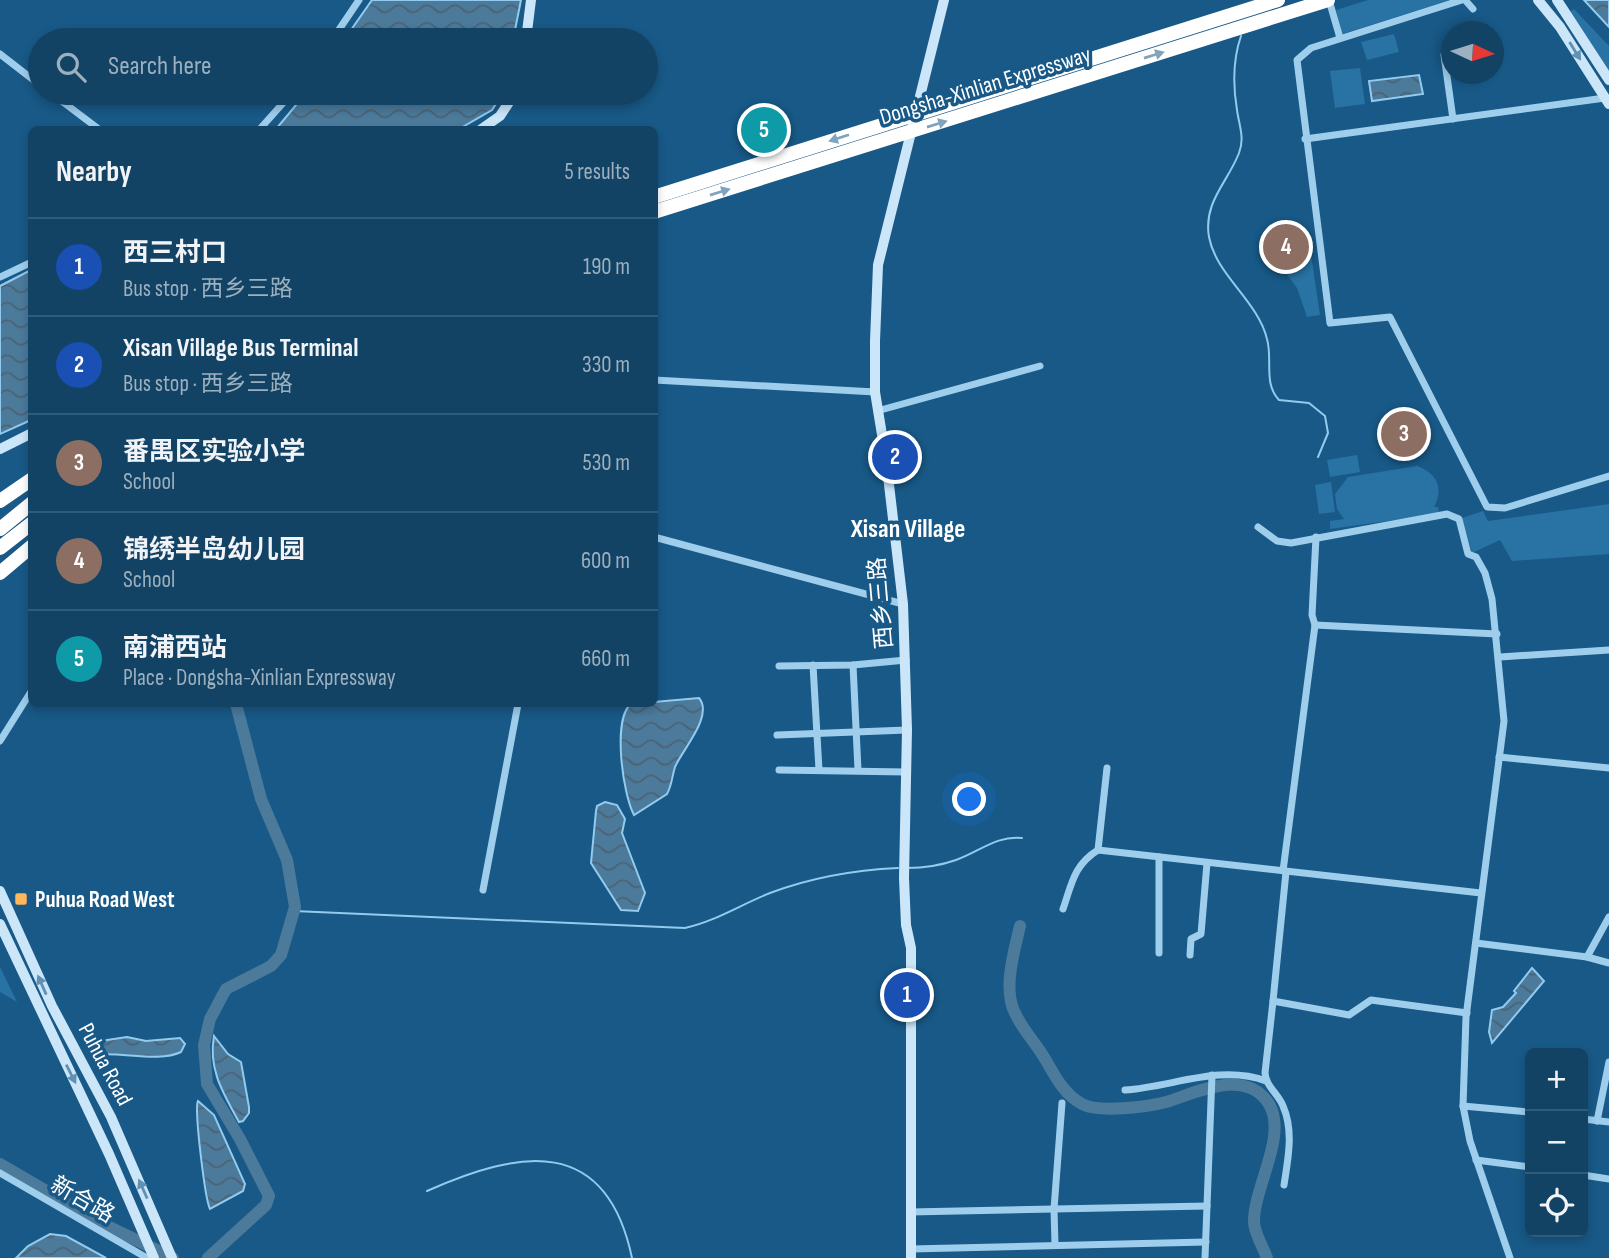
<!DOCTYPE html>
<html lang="en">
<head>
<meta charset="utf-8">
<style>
  body { margin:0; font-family:"Sofia Sans Condensed","Noto Sans SC",sans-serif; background:#1f4e6e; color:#f1f3f6 }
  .controls { position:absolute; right:21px; bottom:21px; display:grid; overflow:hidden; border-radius:10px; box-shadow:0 4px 10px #0003 }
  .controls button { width:63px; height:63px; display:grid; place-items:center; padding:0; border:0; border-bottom:2px solid #315c79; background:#124365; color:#f1f3f6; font:35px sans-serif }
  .compass { position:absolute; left:1441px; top:21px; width:63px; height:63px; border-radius:50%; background:#124365; box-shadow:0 4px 10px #0003; rotate:94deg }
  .you { position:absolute; left:970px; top:800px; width:24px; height:24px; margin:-18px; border:5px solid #fff; border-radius:50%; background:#1a73e8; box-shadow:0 0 0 10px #1a73e833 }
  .badge { display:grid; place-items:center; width:46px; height:46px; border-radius:50%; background:#ffb75b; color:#fff; font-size:23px; font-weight:700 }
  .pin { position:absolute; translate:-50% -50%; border:4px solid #fff; box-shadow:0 2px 7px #0006 }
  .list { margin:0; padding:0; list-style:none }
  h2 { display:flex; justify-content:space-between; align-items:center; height:91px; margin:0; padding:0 28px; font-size:30px }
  h2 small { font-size:23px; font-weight:400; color:#9cb0bf }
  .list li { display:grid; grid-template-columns:46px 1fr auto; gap:21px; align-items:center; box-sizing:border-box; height:98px; padding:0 28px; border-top:2px solid #315c79 }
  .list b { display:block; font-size:26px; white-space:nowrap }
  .list p { margin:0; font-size:23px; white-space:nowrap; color:#9cb0bf }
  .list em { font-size:23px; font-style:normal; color:#9cb0bf }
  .icon { flex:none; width:38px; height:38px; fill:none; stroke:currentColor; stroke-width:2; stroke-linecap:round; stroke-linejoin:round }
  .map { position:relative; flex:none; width:1609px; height:1258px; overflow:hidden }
  .search { position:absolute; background:#124365; box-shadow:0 4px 10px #0003; left:28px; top:28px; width:630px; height:77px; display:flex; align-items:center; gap:18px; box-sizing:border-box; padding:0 24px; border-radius:38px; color:#9cb0bf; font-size:26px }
  .panel { position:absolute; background:#124365; box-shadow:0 4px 10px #0003; left:28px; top:126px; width:630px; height:581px; border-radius:10px }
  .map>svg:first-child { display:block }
</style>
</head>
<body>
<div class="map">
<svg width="1609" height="1258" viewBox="0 0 1609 1258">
  <defs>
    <pattern id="water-waves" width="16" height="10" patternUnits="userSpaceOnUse" patternTransform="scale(1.75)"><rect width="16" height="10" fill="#4b7a9b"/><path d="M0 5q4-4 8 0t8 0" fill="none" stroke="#4c6374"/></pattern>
  </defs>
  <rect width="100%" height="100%" fill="#185987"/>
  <g fill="#2872a4">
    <path d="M1368,0H1450L1342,34L1336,10Z"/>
    <path d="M1574,9L1609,46V80L1567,13Z"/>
    <path d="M1394,34L1399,52L1367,60L1361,42Z"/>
    <path d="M1360,68L1365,104L1335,108L1330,71Z"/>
    <path d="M1311,254L1320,315L1307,317L1297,288L1279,264L1277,258Z"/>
    <path d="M1357,455L1360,472L1330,477L1327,460Z"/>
    <path d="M1417,466C1437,473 1444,488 1434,507H1438L1439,514L1330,529V521L1344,519L1337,509L1335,494L1348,477Z"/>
    <path d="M1331,482L1335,512L1319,514L1315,485Z"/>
    <path d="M1609,504V554L1512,561L1500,540L1472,553L1462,518L1483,511L1488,521Z"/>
    <path d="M0,967L17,1002L0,992Z"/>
  </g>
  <g fill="url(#water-waves)" stroke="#92cbef" stroke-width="2">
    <path d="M372,0H521L513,40H344Z"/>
    <path d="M1584,0H1609V27Z"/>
    <path d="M1419,75L1423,94L1372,101L1369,81Z"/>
    <path d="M306,93H503L492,110L459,129H276Z"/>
    <path d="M31,270V420L0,434V286Z"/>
    <path d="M699,698C714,716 682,750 675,767C672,776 672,785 667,794L634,815C623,795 612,719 631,704Z"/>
    <path d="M605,802L617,805L625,819L622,833L645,893L638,911L621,910L591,863L596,811L597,806Z"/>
    <path d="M1532,968L1544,981L1492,1043L1489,1032L1492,1010L1503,1007L1516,993L1514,991Z"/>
    <path d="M214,1036L228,1054L241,1062L249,1107V1113L243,1121L239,1122C223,1093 208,1069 214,1036Z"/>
    <path d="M127,1037L146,1041L180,1038L185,1044L181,1052C158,1063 120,1051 92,1055L87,1043Z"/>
    <path d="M198,1101L214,1115L245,1184L243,1191L210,1209C205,1199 194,1109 198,1101Z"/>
    <path d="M50,1234L66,1236L106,1258H16L28,1246Z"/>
  </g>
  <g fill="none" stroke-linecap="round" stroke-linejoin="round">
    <g stroke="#92cbef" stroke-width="2">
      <path d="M1241,36C1233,59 1233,86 1237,110C1239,125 1245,138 1239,153C1228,182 1203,202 1209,237C1216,275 1258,301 1267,339C1273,360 1263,383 1279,400L1309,403L1325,416L1328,433L1318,457"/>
      <path d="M907,868C925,868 939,866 956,860C979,852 997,835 1022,838"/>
      <path d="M294,911L685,928C716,921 740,905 770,893C810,878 855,870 898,868"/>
      <path d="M427,1191C519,1150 606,1134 632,1258"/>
    </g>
    <g stroke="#4b7a9b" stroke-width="12">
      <path d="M1020,926C1014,952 1002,991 1016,1015C1022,1028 1032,1039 1040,1051C1053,1070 1060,1092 1082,1104C1098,1113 1148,1107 1166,1102C1196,1093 1246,1067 1269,1104C1288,1136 1253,1188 1254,1223C1255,1234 1263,1247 1267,1258"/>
      <path d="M0,1164L101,1223L173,1258"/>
      <path d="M208,1258L266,1205L269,1196L240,1139L207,1084L204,1045L210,1019L226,989L271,966L281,955L295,907L287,860L261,799L236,704"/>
    </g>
    <g stroke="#9fceed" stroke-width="7">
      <path d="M1329,0L1340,38"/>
      <path d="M1462,0L1311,48L1297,60L1330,323L1390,317L1487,507L1505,508L1609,476"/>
      <path d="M1465,0L1473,9"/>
      <path d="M332,40L359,0"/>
      <path d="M1452,47L1444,55L1453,119"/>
      <path d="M0,54L40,85"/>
      <path d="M51,93L100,130"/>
      <path d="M259,130L292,93"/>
      <path d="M1305,139L1605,98"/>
      <path d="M0,277L32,262"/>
      <path d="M654,380L875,392"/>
      <path d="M877,411L1040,366"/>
      <path d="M1258,527L1277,541L1291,543L1447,514L1459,519L1468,554L1476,557L1485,573L1492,599L1504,721L1466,1017L1463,1106L1470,1141L1510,1258"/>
      <path d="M654,537L903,604"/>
      <path d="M1315,625L1497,634"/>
      <path d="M1500,657L1609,650"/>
      <path d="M813,665L819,770"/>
      <path d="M853,665L858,770"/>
      <path d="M779,666L853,665L906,660"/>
      <path d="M777,735L907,730"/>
      <path d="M0,741L32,690"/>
      <path d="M1499,757L1609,768"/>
      <path d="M1107,768L1098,850L1481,893"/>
      <path d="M779,770L906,772"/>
      <path d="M1283,871L1315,625L1312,615L1316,537"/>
      <path d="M1286,872L1273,1001L1349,1015L1371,1000L1467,1013"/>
      <path d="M483,890L518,704"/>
      <path d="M1063,909C1072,883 1074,865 1098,850"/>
      <path d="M1476,943L1587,957L1609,963"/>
      <path d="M1159,953V857"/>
      <path d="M1190,955L1191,939L1201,934L1207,863"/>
      <path d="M1587,957L1609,917"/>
      <path d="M1273,1001L1265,1073C1266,1087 1278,1093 1283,1106C1294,1131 1288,1159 1284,1185"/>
      <path d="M1125,1090C1172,1087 1220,1064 1266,1081"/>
      <path d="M1463,1106L1530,1112"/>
      <path d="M1583,1119L1609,1122"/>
      <path d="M1597,1121L1609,1062"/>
      <path d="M1476,1160L1530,1167"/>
      <path d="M0,1173L147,1258"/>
      <path d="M1583,1175L1609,1179"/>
      <path d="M910,1212L1207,1206"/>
      <path d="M1055,1245L1054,1209L1062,1103"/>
      <path d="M911,1249L1206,1242"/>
      <path d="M1205,1258L1212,1075"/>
    </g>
    <g stroke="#cce6f9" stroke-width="10">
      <path d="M1538,0L1560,27L1609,104"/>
      <path d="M1557,0L1609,80"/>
      <path d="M526,40L531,0"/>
      <path d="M480,130L500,116L515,93"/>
      <path d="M0,449L32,433"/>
      <path d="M0,891L52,1006L111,1117L172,1258"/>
      <path d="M0,924L109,1154L154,1258"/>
      <path d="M911,1258V948L906,925L904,878L907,730L903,604L886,459L875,392V341L878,265L944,0"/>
    </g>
    <g stroke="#fff" stroke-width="14">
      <path d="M0,501L32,479"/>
      <path d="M0,529L32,503"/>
      <path d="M0,548L32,523"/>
      <path d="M0,573L32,546"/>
    </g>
    <g stroke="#fff" stroke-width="14">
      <path d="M654,197L1278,0"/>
      <path d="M654,212L1328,0"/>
    </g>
  </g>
  <defs><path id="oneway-solid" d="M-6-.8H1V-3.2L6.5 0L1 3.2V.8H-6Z" transform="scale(1.75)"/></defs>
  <g fill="#6091b5">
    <use href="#oneway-solid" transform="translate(1575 51) rotate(58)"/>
    <use href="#oneway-solid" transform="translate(42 985) rotate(-114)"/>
    <use href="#oneway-solid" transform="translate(71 1074) rotate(63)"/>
    <use href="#oneway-solid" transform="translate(143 1189) rotate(-114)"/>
  </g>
  <g fill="#80a4bd">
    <use href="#oneway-solid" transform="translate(1154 55) rotate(-17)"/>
    <use href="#oneway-solid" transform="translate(937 124) rotate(-17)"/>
    <use href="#oneway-solid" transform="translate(839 138) rotate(162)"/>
    <use href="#oneway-solid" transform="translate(720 192) rotate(-17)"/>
  </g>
  <rect fill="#ffb75b" stroke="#185987" stroke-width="2.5" x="14" y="892" width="14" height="14" rx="3.5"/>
  <g text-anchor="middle" stroke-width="7" stroke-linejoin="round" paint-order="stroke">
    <g font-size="23" fill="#fff" stroke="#185987">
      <text transform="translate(985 85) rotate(-17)" y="8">Dongsha-Xinlian Expressway</text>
      <text transform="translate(880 603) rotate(-95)" y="8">西乡三路</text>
      <text transform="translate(106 1064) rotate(62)" y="8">Puhua Road</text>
      <text transform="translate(83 1199) rotate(30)" y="8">新合路</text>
    </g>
    <g font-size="23" font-weight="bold" fill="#fff" stroke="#185987" text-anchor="start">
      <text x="35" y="907">Puhua Road West</text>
    </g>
    <g font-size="26" font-weight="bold" fill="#fff" stroke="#185987">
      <text x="908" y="537">Xisan Village</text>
    </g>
  </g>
</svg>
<div class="controls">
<button>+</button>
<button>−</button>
<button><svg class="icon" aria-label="locate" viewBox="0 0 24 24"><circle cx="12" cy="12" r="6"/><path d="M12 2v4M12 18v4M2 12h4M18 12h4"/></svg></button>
</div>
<svg class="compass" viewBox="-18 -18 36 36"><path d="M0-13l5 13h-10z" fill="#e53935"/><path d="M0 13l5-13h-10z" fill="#9cb0bf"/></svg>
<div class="you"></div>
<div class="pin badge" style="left:907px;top:995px;background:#1a4fb4">1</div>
<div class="pin badge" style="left:895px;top:457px;background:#1a4fb4">2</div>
<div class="pin badge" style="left:1404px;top:434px;background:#8d6e63">3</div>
<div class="pin badge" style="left:1286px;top:247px;background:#8d6e63">4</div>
<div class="pin badge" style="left:764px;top:130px;background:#0f9aa8">5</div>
<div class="search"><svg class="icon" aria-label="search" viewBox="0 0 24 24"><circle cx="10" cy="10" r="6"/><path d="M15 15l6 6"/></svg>Search here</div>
<section class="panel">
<h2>Nearby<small>5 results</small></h2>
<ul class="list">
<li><span class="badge" style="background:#1a4fb4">1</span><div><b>西三村口</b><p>Bus stop · 西乡三路</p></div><em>190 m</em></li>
<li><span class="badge" style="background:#1a4fb4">2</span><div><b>Xisan Village Bus Terminal</b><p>Bus stop · 西乡三路</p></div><em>330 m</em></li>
<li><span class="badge" style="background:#8d6e63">3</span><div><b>番禺区实验小学</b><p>School</p></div><em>530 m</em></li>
<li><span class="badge" style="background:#8d6e63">4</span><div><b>锦绣半岛幼儿园</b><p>School</p></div><em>600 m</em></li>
<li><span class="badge" style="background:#0f9aa8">5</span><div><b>南浦西站</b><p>Place · Dongsha-Xinlian Expressway</p></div><em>660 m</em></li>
</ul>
</section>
</div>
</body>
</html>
